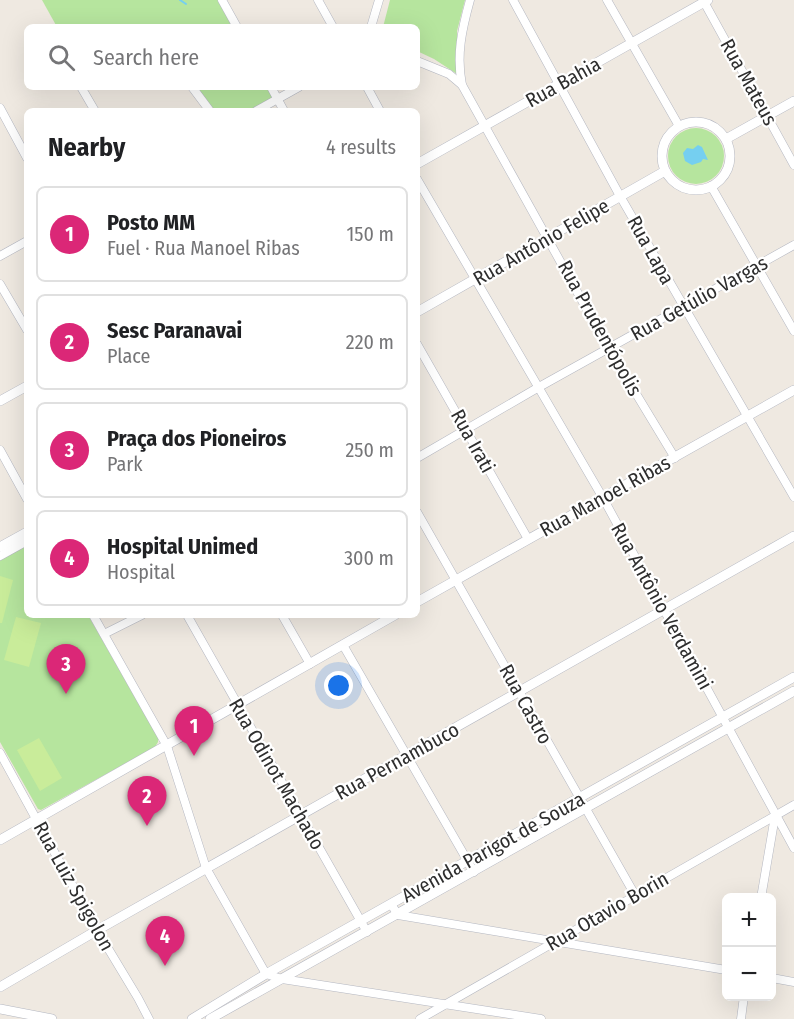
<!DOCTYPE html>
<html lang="en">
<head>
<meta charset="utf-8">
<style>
  body { margin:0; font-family:"Fira Sans Condensed",sans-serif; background:#f6f6f6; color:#202124 }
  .controls { position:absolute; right:18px; bottom:18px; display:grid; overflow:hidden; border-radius:9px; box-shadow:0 6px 24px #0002 }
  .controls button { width:54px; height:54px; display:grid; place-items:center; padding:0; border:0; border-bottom:2px solid #e0e0e0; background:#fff; color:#202124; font:30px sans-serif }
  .you { position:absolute; left:339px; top:686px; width:21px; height:21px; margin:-15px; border:4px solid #fff; border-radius:50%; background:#1a73e8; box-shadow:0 0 0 9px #1a73e833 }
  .badge { display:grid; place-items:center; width:39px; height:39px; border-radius:50%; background:#db2777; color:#fff; font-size:20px; font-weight:700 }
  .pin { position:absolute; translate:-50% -50px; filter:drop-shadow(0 2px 3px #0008) }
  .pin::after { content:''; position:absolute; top:32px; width:21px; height:18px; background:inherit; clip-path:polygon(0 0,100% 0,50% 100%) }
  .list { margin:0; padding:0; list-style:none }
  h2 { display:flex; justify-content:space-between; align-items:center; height:78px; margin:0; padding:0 24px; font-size:26px }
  h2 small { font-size:20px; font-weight:400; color:#757577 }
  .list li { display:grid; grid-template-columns:39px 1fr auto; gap:18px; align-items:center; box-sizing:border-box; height:96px; margin:0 12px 12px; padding:0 12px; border:2px solid #e0e0e0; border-radius:9px }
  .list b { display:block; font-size:22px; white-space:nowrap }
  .list p { margin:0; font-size:20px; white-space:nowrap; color:#757577 }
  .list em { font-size:20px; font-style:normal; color:#757577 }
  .icon { flex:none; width:33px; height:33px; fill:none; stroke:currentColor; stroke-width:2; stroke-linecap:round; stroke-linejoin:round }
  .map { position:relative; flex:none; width:794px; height:1019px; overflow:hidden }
  .search { position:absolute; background:#fff; box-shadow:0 6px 24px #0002; left:24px; top:24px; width:396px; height:66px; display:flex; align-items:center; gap:15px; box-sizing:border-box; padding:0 21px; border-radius:9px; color:#757577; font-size:22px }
  .panel { position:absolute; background:#fff; box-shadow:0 6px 24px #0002; left:24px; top:108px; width:396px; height:510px; border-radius:9px }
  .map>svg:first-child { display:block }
</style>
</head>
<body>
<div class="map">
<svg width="794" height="1019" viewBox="0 0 794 1019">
  <rect width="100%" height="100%" fill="#efe9e1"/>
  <g fill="#b6e59e">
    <path d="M42,0H220L236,27H57Z"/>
    <path d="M390,0H465L457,31V74L434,59L417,51V27H383Z"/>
    <path d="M196,87H269L275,96L248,111H214Z"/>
    <circle cx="696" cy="156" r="28"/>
    <path d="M27,544V615H88L158,738V742L155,747L41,810L38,809L0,742V559Z"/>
  </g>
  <g fill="#c9ec9a">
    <path d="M0,576L13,580L2,623H0Z"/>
    <path d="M16,617L41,623L29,667L4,660Z"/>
    <path d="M39,738L62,778L40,791L17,750Z"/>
  </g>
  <path fill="#75cff0" d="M698,145L702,147L708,160L703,159L701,162L692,165L685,161L683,153L687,148L693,149Z"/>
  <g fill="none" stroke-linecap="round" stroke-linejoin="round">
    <path stroke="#75cff0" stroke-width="2" d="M180,0L186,4"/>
    <g stroke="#b4b7c1" stroke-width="9">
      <g id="minor">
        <path d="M222,0L237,27"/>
        <path d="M318,0L333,27"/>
        <path d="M470,0C462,29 456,55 462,85L609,349L675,458"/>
        <path d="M513,0L620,196L794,497"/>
        <path d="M607,0L679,126"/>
        <path d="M703,0L794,165"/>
        <path d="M371,27L379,0"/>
        <path d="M417,61L449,74L462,85"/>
        <path d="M81,87L95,111"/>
        <path d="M192,87L210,111"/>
        <path d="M271,87L284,111"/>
        <path d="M367,87L380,111"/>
        <path d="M0,108L27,158"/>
        <path d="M256,111L299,87"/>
        <path d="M417,179L603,498L794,848"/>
        <path d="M711,186L794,331"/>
        <path d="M0,256L27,241"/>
        <path d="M0,284L27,330"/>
        <path d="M417,344L528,539"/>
        <path d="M0,450L27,499"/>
        <path d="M417,458L539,387L794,245"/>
        <path d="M417,512L635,895"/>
        <path d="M0,556L27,541"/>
        <path d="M93,615L167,746L206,868L266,974L282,979L541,1019"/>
        <path d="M187,615L367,932"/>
        <path d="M282,615L310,664"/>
        <path d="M104,634L142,615"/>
        <path d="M343,645L474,872"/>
        <path d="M0,753L97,930L138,998L149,1019"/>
        <path d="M761,898L775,816"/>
        <path d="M391,904L398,915L726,970"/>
        <path d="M772,978L794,982"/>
        <path d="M420,1019L794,805"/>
        <path d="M741,1019L744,996"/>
      </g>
    </g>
    <g stroke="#b4b7c1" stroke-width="10">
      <g id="tertiary">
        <circle cx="696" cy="156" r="34"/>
        <path d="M726,139L794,101"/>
        <path d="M417,164L708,0"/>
        <path d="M417,312L665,171"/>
        <path d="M0,401L27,386"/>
        <path d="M0,547L27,532"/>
        <path d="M417,602L794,390"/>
        <path d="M0,840L395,615"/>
        <path d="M0,987L101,928L794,536"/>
        <path d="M0,1009L52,1019"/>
        <path d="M192,1019L266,974L794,677"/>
        <path d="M210,1019L794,691"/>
      </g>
    </g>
    <use href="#minor" stroke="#fff" stroke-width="8"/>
    <use href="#tertiary" stroke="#fff" stroke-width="9"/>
  </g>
  <g text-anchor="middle" stroke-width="4.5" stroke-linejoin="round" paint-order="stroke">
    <g font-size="20" fill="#2e2e2e" stroke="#fff">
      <text transform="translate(563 82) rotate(-29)" y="7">Rua Bahia</text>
      <text transform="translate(749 82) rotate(61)" y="7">Rua Mateus</text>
      <text transform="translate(541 242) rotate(-30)" y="7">Rua Antônio Felipe</text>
      <text transform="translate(651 250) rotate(61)" y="7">Rua Lapa</text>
      <text transform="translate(699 298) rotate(-29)" y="7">Rua Getúlio Vargas</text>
      <text transform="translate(600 328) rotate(61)" y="7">Rua Prudentópolis</text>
      <text transform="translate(473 441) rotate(61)" y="7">Rua Irati</text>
      <text transform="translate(605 496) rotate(-29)" y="7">Rua Manoel Ribas</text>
      <text transform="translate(662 606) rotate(61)" y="7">Rua Antônio Verdamini</text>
      <text transform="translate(526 704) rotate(61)" y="7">Rua Castro</text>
      <text transform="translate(397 761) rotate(-29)" y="7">Rua Pernambuco</text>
      <text transform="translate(277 774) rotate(60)" y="7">Rua Odinot Machado</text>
      <text transform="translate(493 847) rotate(-29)" y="7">Avenida Parigot de Souza</text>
      <text transform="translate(74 886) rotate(61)" y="7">Rua Luiz Spigolon</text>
      <text transform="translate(607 911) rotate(-30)" y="7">Rua Otavio Borin</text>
    </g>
  </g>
</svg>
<div class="controls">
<button>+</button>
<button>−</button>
</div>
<div class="you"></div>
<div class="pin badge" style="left:194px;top:756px">1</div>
<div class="pin badge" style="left:147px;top:826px">2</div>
<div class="pin badge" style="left:66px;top:694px">3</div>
<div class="pin badge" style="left:165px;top:966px">4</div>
<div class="search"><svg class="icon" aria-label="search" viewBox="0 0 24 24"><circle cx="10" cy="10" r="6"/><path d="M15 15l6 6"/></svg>Search here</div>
<section class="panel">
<h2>Nearby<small>4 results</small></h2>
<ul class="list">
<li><span class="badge">1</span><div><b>Posto MM</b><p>Fuel · Rua Manoel Ribas</p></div><em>150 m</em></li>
<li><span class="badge">2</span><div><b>Sesc Paranavai</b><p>Place</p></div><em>220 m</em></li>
<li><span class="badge">3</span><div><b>Praça dos Pioneiros</b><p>Park</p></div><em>250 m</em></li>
<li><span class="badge">4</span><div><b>Hospital Unimed</b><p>Hospital</p></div><em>300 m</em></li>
</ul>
</section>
</div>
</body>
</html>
